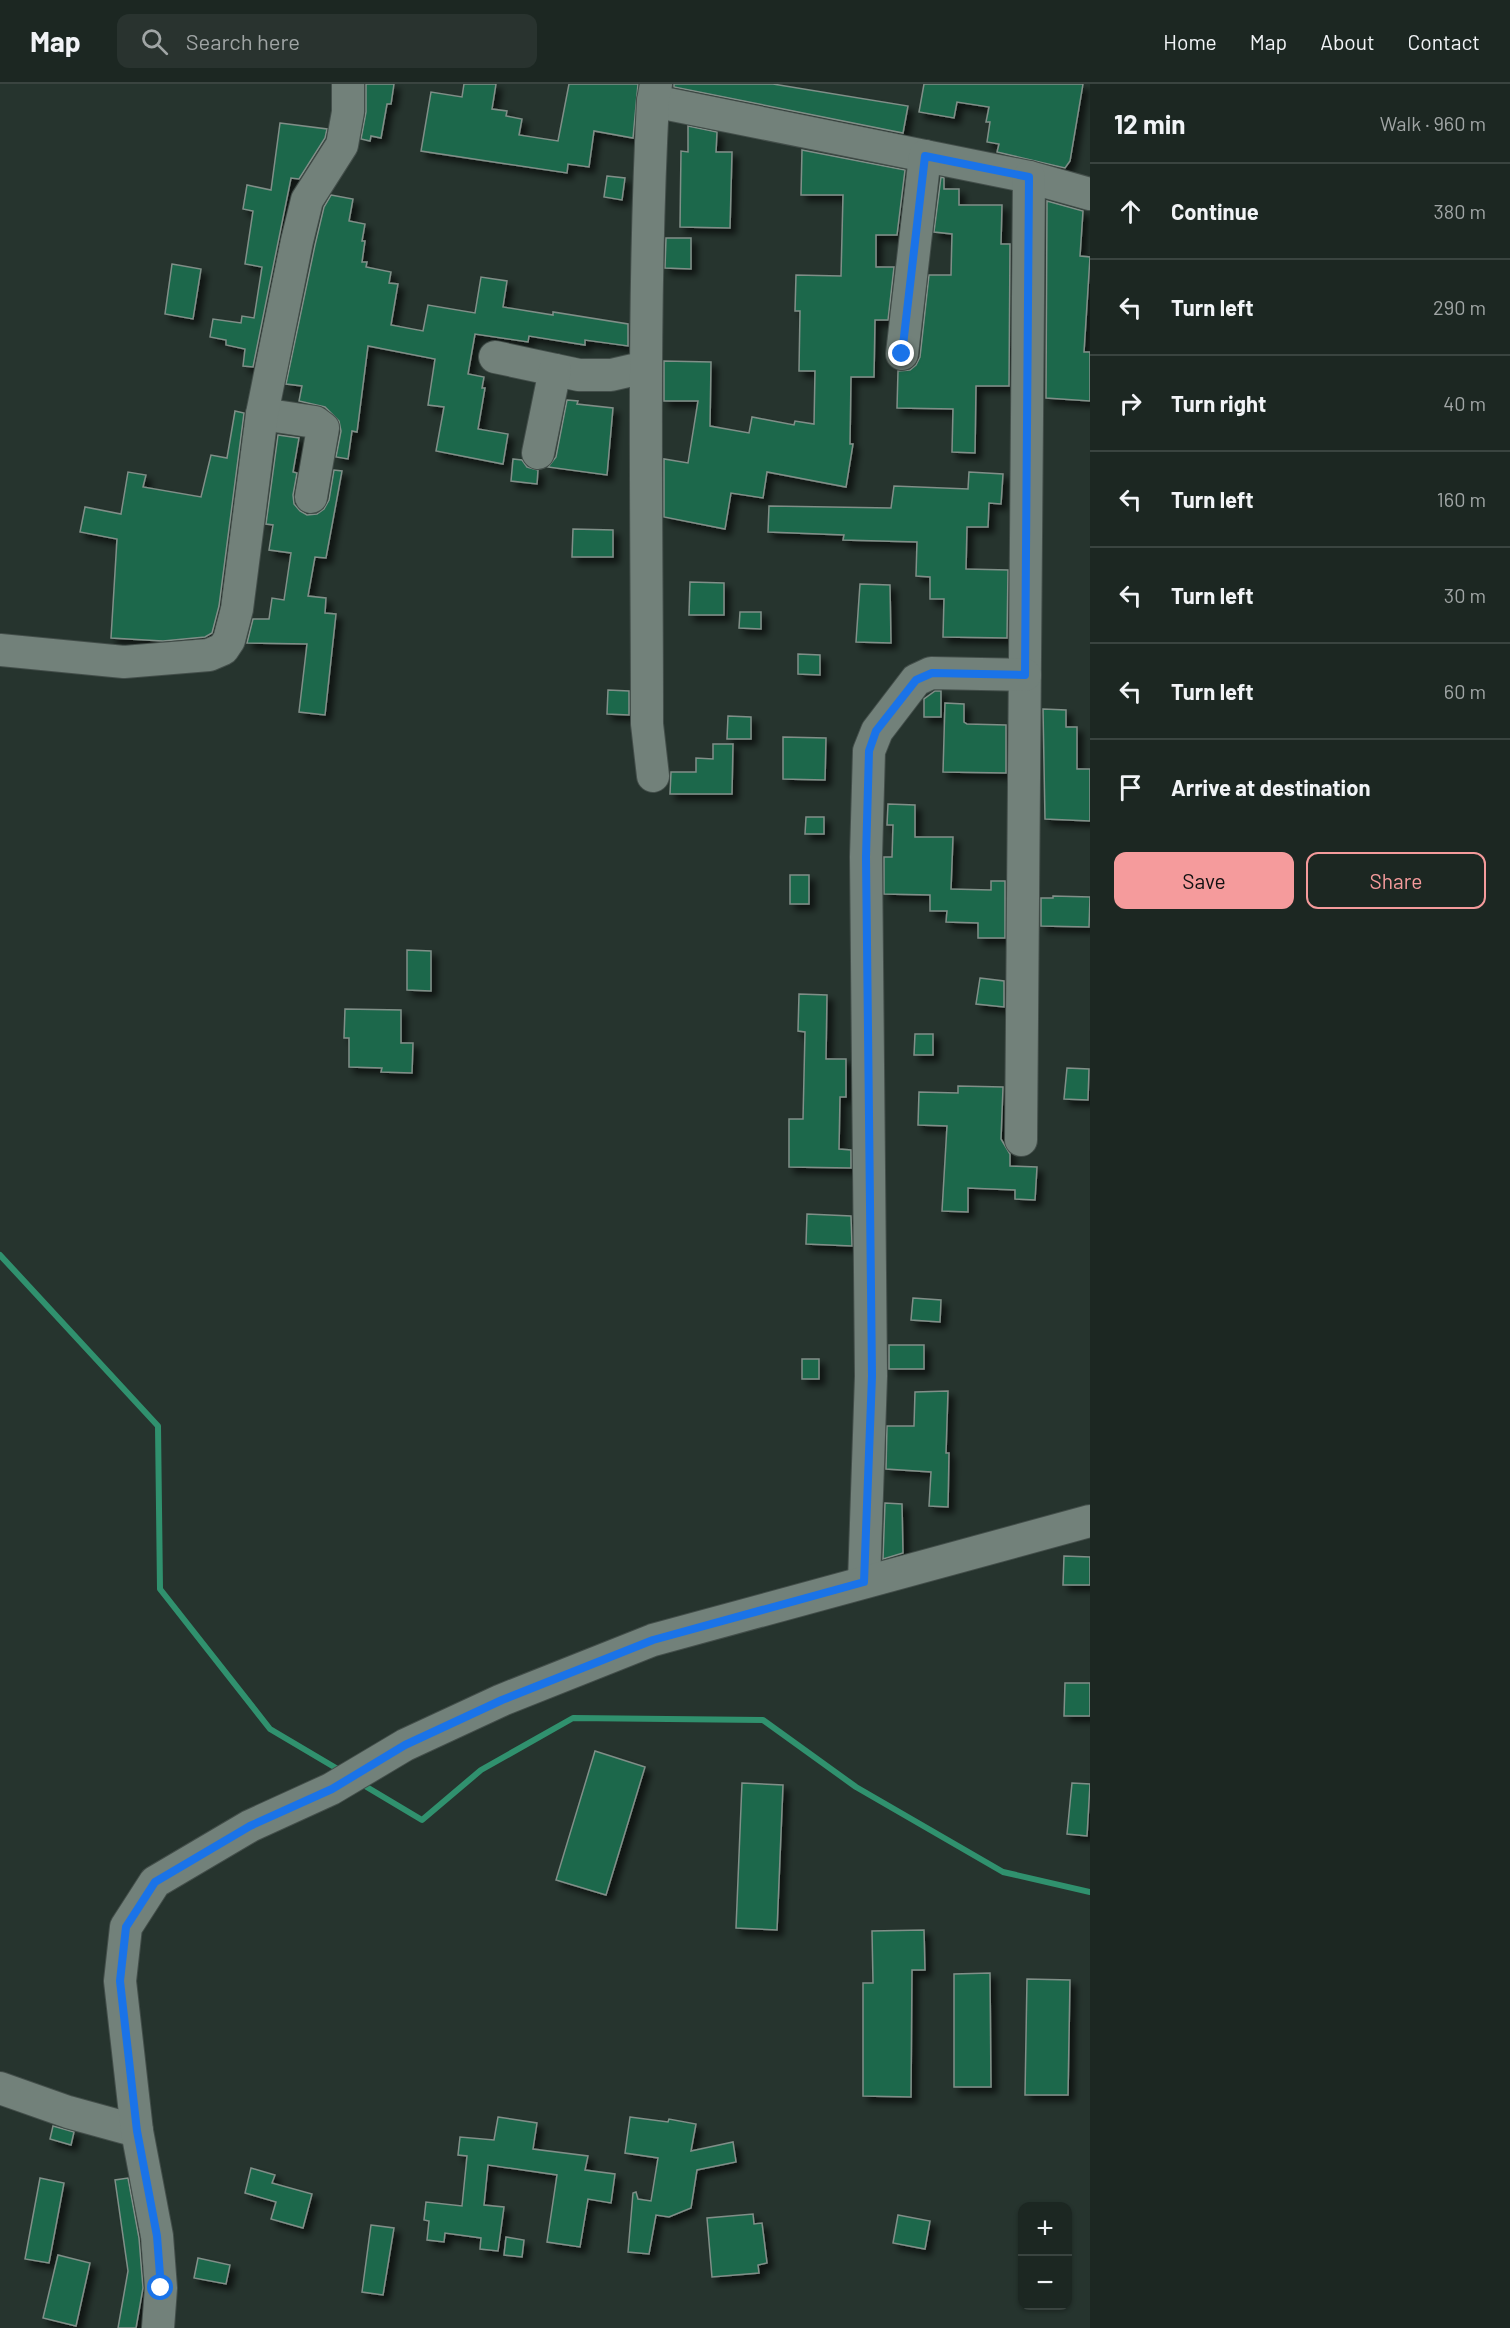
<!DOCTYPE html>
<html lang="en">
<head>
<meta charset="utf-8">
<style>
  body { margin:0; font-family:Barlow,sans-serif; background:#29332f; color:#f1f3f6 }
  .controls { position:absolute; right:18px; bottom:18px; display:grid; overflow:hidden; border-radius:12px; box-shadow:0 2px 4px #0004 }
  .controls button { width:54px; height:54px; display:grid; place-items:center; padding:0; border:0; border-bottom:2px solid #3a4440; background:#1c2722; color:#f1f3f6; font:30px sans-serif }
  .stop { position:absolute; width:18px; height:18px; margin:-14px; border:4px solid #1a73e8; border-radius:50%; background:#fff }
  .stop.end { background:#1a73e8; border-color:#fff; box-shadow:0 2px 6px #0008 }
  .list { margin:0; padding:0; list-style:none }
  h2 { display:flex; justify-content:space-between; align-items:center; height:78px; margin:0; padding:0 24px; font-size:26px }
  h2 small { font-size:20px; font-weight:400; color:#a0a5a5 }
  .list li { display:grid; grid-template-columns:39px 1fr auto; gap:18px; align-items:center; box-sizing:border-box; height:96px; padding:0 24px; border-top:2px solid #3a4440 }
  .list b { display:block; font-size:22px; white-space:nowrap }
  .list em { font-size:20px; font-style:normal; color:#a0a5a5 }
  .actions { display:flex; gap:12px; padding:18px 24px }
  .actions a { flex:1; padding:14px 0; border:2px solid #f59b9c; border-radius:12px; text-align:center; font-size:21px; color:#f59b9c }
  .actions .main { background:#f59b9c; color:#111 }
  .icon { flex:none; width:33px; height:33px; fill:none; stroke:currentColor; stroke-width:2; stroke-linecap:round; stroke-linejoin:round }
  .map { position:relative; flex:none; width:1090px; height:2244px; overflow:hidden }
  header { display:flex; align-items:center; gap:36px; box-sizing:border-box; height:84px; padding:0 30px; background:#1c2722; border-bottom:2px solid #3a4440 }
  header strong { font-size:28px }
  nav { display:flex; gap:33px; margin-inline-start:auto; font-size:21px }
  .search { width:420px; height:54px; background:#29332f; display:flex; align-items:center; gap:15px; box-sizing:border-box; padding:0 21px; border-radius:12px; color:#a0a5a5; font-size:22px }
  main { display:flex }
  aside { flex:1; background:#1c2722 }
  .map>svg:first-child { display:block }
</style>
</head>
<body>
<header>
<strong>Map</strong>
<div class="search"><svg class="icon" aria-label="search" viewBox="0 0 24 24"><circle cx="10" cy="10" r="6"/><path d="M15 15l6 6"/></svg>Search here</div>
<nav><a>Home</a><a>Map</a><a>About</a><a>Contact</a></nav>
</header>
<main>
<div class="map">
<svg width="1090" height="2244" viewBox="0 0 1090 2244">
  <defs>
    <filter id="shadow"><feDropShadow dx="5.5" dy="5.5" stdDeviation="3" flood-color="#0009"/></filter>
  </defs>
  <rect width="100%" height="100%" fill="#26342e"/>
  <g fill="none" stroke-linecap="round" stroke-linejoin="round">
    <g stroke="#30916e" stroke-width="6">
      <path d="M0,1171L158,1342L160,1505L270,1645L341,1687"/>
      <path d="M360,1699L422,1736L481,1686L573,1634L763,1636L856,1703L1003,1788L1090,1808"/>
    </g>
  </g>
  <g fill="#1c674c" stroke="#808f88" stroke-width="1.5" filter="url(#shadow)">
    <path d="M366,0H394L391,20H387L381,54L371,52L370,57L361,55L366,28Z"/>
    <path d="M464,0H496L492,25L507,27L506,32L522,35L519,51L558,57L569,0H638L633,54L594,47L589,83L568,80L567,89L421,67L431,8L462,13Z"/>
    <path d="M674,0H773L908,22L903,49L674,3Z"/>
    <path d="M924,0H1083L1070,77L1065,84L997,68L999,60L987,58L990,38H986L989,23L957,18L954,34L919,28Z"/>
    <path d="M280,39L327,45L325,54L299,95L291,94L253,283L243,282L245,265L226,261V256L210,253L213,235L241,239L242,232L254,234L262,183L245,180L253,127L243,125L247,101L271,106Z"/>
    <path d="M688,42L717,48L716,68H732L730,144L680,143L681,67L688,68Z"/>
    <path d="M802,66L905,86L897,151H876V183H894L888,236H875L874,293H851L850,360H853L846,403L767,388L763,414L731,409L725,445L664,433V375L688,379L698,317H664V277L711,278L710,342L749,349L752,333L794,341L795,337L814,340L815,287H799L800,227H795L796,191L841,192L843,111H801Z"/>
    <path d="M607,92L625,94L622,116L604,113Z"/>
    <path d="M941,93L944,94V105H959V121H1002L1001,160H1010L1009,302H976L975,369L952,368L953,325L897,324L898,287L910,286L916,281L920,273L929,191H951L952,150L934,148Z"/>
    <path d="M331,111L353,115L349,137L365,140L362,157H365L362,178H367L366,183L391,188L389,199L398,200L391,241L423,247L428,221L475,229L481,193L507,197L503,223L553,231V228L628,240V262L585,256V261L529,252L528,258L475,250L468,290L484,293L482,304H485L478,345L508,350L503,380L436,367L444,323L428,321L435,275L368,262L357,348L352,347L348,375L336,373L341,347L339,337L325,323L299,317L302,302L286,300L315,161L324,123Z"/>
    <path d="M1047,117L1083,127L1080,172L1090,173L1084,268H1090V317L1046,314Z"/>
    <path d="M666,154H691V185L665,184Z"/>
    <path d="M172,180L201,185L193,235L165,230Z"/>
    <path d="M567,316L578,317L577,320L613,324L607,391L548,383L556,373Z"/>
    <path d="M235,327L244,329L219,522L212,549L205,553L163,557L111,554L117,455L80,448L85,423L121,430L128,388L146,391L143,403L201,413L211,371L227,374Z"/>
    <path d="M278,351L299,354L293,388L297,389L293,411L294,420L300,427L307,431L317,430L324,425L329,416L334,386L342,387L326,474L315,473L308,512L326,514L325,529L336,530L325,631L299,628L307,560L247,559L253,535H269L272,514L284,516L291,469L269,466L273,441L266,440Z"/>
    <path d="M513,375L522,376L527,383L538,386L537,400L511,397Z"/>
    <path d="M969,388L1003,390L1001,420L989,419L988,443H967L966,485L1008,486L1007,554L943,553L944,515H930V493L916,492L917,458L843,456L844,451L768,448L769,422L891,424L894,402L968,405Z"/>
    <path d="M573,445L613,446V473H572Z"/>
    <path d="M690,498L724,499V531H689Z"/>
    <path d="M860,500L890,501L891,559L856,558Z"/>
    <path d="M740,528H761V545L739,544Z"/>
    <path d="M798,570L820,571V591L798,590Z"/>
    <path d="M608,606L629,607V631L607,630Z"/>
    <path d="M935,607H941V633H924V615Z"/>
    <path d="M945,619L964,620V638L967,640L1006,641V689L943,688Z"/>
    <path d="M1043,625L1066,626V643H1077V685H1090V737L1045,735Z"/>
    <path d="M728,632L751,633V655H727Z"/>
    <path d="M783,653L826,654L825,696L783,695Z"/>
    <path d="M713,660H733L732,710H670L671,688H696V674L713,675Z"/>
    <path d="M888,720L915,721V753H953L951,805L991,806V797H1005V854H978V839L946,838L947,827H930V811L884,810V773H892L893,741H887Z"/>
    <path d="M806,733H824V750H805Z"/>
    <rect x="790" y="791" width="19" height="29"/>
    <path d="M1053,812L1090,813L1089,843L1041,842V814H1053Z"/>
    <path d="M407,866L431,867V907L407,906Z"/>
    <path d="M980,894L1004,897V923L976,920Z"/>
    <path d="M799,910L827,911L826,975H846V1013H840L839,1065L851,1066V1084L789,1083V1035H803L805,948L798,947Z"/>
    <path d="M345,925L401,926V959H413L412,989L381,988L382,984L349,983V954H344Z"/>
    <path d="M915,950H933V971H914Z"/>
    <path d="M1067,984L1089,985L1088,1016L1064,1015Z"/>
    <path d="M958,1002L1003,1003L1001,1055L1010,1070V1082L1037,1083L1035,1116L1015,1115V1106L968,1104V1128L942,1127L947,1042L918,1041L919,1008L958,1009Z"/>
    <path d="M807,1130L851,1132L852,1162L806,1160Z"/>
    <path d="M913,1214L941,1216L940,1238L911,1236Z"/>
    <rect x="889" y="1261" width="35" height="24"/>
    <rect x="802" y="1275" width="17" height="20"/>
    <path d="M948,1307L946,1369H949L948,1423L929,1422L931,1388L886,1385L887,1342H914L915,1308Z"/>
    <path d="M885,1419L902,1420L903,1469L883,1475Z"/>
    <path d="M1064,1472L1090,1473V1501H1063Z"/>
    <path d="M1065,1599H1090V1632H1064Z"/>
    <path d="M595,1667L645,1683L606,1811L556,1796Z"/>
    <path d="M742,1699L783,1701L777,1846L736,1844Z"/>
    <path d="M1072,1699L1090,1700L1087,1752L1067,1750Z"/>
    <path d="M924,1846L925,1886H912L911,2013L863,2012V1899H873L872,1847Z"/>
    <path d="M990,1889L991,2003H954V1890Z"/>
    <path d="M1027,1895L1070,1896L1068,2011H1025Z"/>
    <path d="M498,2033L537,2039L533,2065L588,2072L585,2086L615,2090L611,2119L588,2115L580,2163L547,2158L557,2091L488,2081L484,2121L504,2123L498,2167L480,2165L481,2154L445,2149L444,2158L427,2156L429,2137L424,2136L426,2118L462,2122L467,2072L458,2071L460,2053L494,2056Z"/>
    <path d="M630,2033L668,2038L669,2035L696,2040L691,2067L733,2058L736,2078L697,2086L691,2124L669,2133L656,2131L649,2170L628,2168L633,2109L636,2108L638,2115L651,2117L658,2074L625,2069Z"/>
    <path d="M53,2042L74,2048L71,2061L50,2055Z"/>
    <path d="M251,2084L275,2091L272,2099L312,2110L303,2144L271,2135L276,2118L245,2109Z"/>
    <path d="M40,2094L64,2099L49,2179L25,2175Z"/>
    <path d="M128,2094L139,2154L143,2204L136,2244H118L128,2187L115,2096Z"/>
    <path d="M753,2130L754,2140L762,2139L767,2179L758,2181L759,2189L712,2193L707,2134Z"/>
    <path d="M898,2131L930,2137L925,2165L893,2159Z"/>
    <path d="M371,2141L394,2144L383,2211L362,2208Z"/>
    <path d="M506,2153L524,2156L522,2173L504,2171Z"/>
    <path d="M58,2171L90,2179L76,2242L43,2234Z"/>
    <path d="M198,2174L230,2181L226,2200L194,2194Z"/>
  </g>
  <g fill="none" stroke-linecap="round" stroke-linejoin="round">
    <g stroke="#434e4a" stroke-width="34">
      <g id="minor">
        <path d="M653,17L1029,93L1090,110"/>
        <path d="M902,270L925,72"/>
        <path d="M495,273L579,291H611L646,283"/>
        <path d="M262,330L315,338L323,344L311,413"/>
        <path d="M538,369L555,286"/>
        <path d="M0,566L124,578L209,571L223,565L229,556L237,525L262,330L297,157L307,116L342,61L348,28V0"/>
        <path d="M653,692L647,640C647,432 642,224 653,17L656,0"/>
        <path d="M1021,1056L1029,93"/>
        <path d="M864,1498L871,1292L866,773L869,667L877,647L916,596L931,589L1025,591"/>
        <path d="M0,2004L68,2028L137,2047"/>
        <path d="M158,2244L161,2204L157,2152L137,2047L120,1897L126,1843L155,1798L250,1742L331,1705L405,1661L502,1616L653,1556L1090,1437"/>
      </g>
    </g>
    <use href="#minor" stroke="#72817a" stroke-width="32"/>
  </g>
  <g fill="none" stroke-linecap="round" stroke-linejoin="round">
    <path stroke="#1a73e8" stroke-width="8" d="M161,2204L157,2152L137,2047L120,1897L126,1843L155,1798L250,1742L332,1705L405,1661L502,1616L653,1556L864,1498L872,1292L866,773L869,667L876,647L916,596L932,589L1025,591L1029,93L925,72L902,270"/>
  </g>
</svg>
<div class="controls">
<button>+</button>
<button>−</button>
</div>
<div class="stop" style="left:161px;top:2204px"></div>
<div class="stop end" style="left:902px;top:270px"></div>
</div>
<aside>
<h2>12 min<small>Walk · 960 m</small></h2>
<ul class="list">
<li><svg class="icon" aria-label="ahead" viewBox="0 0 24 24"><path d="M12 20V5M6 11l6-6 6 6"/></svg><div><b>Continue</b></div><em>380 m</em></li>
<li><svg class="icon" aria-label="left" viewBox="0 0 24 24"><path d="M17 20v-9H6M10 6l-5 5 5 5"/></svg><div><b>Turn left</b></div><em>290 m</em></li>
<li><svg class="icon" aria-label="right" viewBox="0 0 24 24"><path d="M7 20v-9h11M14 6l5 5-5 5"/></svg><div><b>Turn right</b></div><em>40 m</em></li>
<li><svg class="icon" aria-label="left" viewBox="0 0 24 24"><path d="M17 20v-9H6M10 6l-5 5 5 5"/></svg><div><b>Turn left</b></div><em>160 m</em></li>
<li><svg class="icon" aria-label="left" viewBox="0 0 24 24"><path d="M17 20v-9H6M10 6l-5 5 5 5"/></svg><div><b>Turn left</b></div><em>30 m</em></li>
<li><svg class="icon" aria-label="left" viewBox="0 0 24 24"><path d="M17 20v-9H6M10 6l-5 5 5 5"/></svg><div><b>Turn left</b></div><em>60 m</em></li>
<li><svg class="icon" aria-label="arrive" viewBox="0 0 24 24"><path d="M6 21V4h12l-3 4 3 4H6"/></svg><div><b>Arrive at destination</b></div></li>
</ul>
<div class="actions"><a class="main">Save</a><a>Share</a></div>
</aside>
</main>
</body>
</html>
